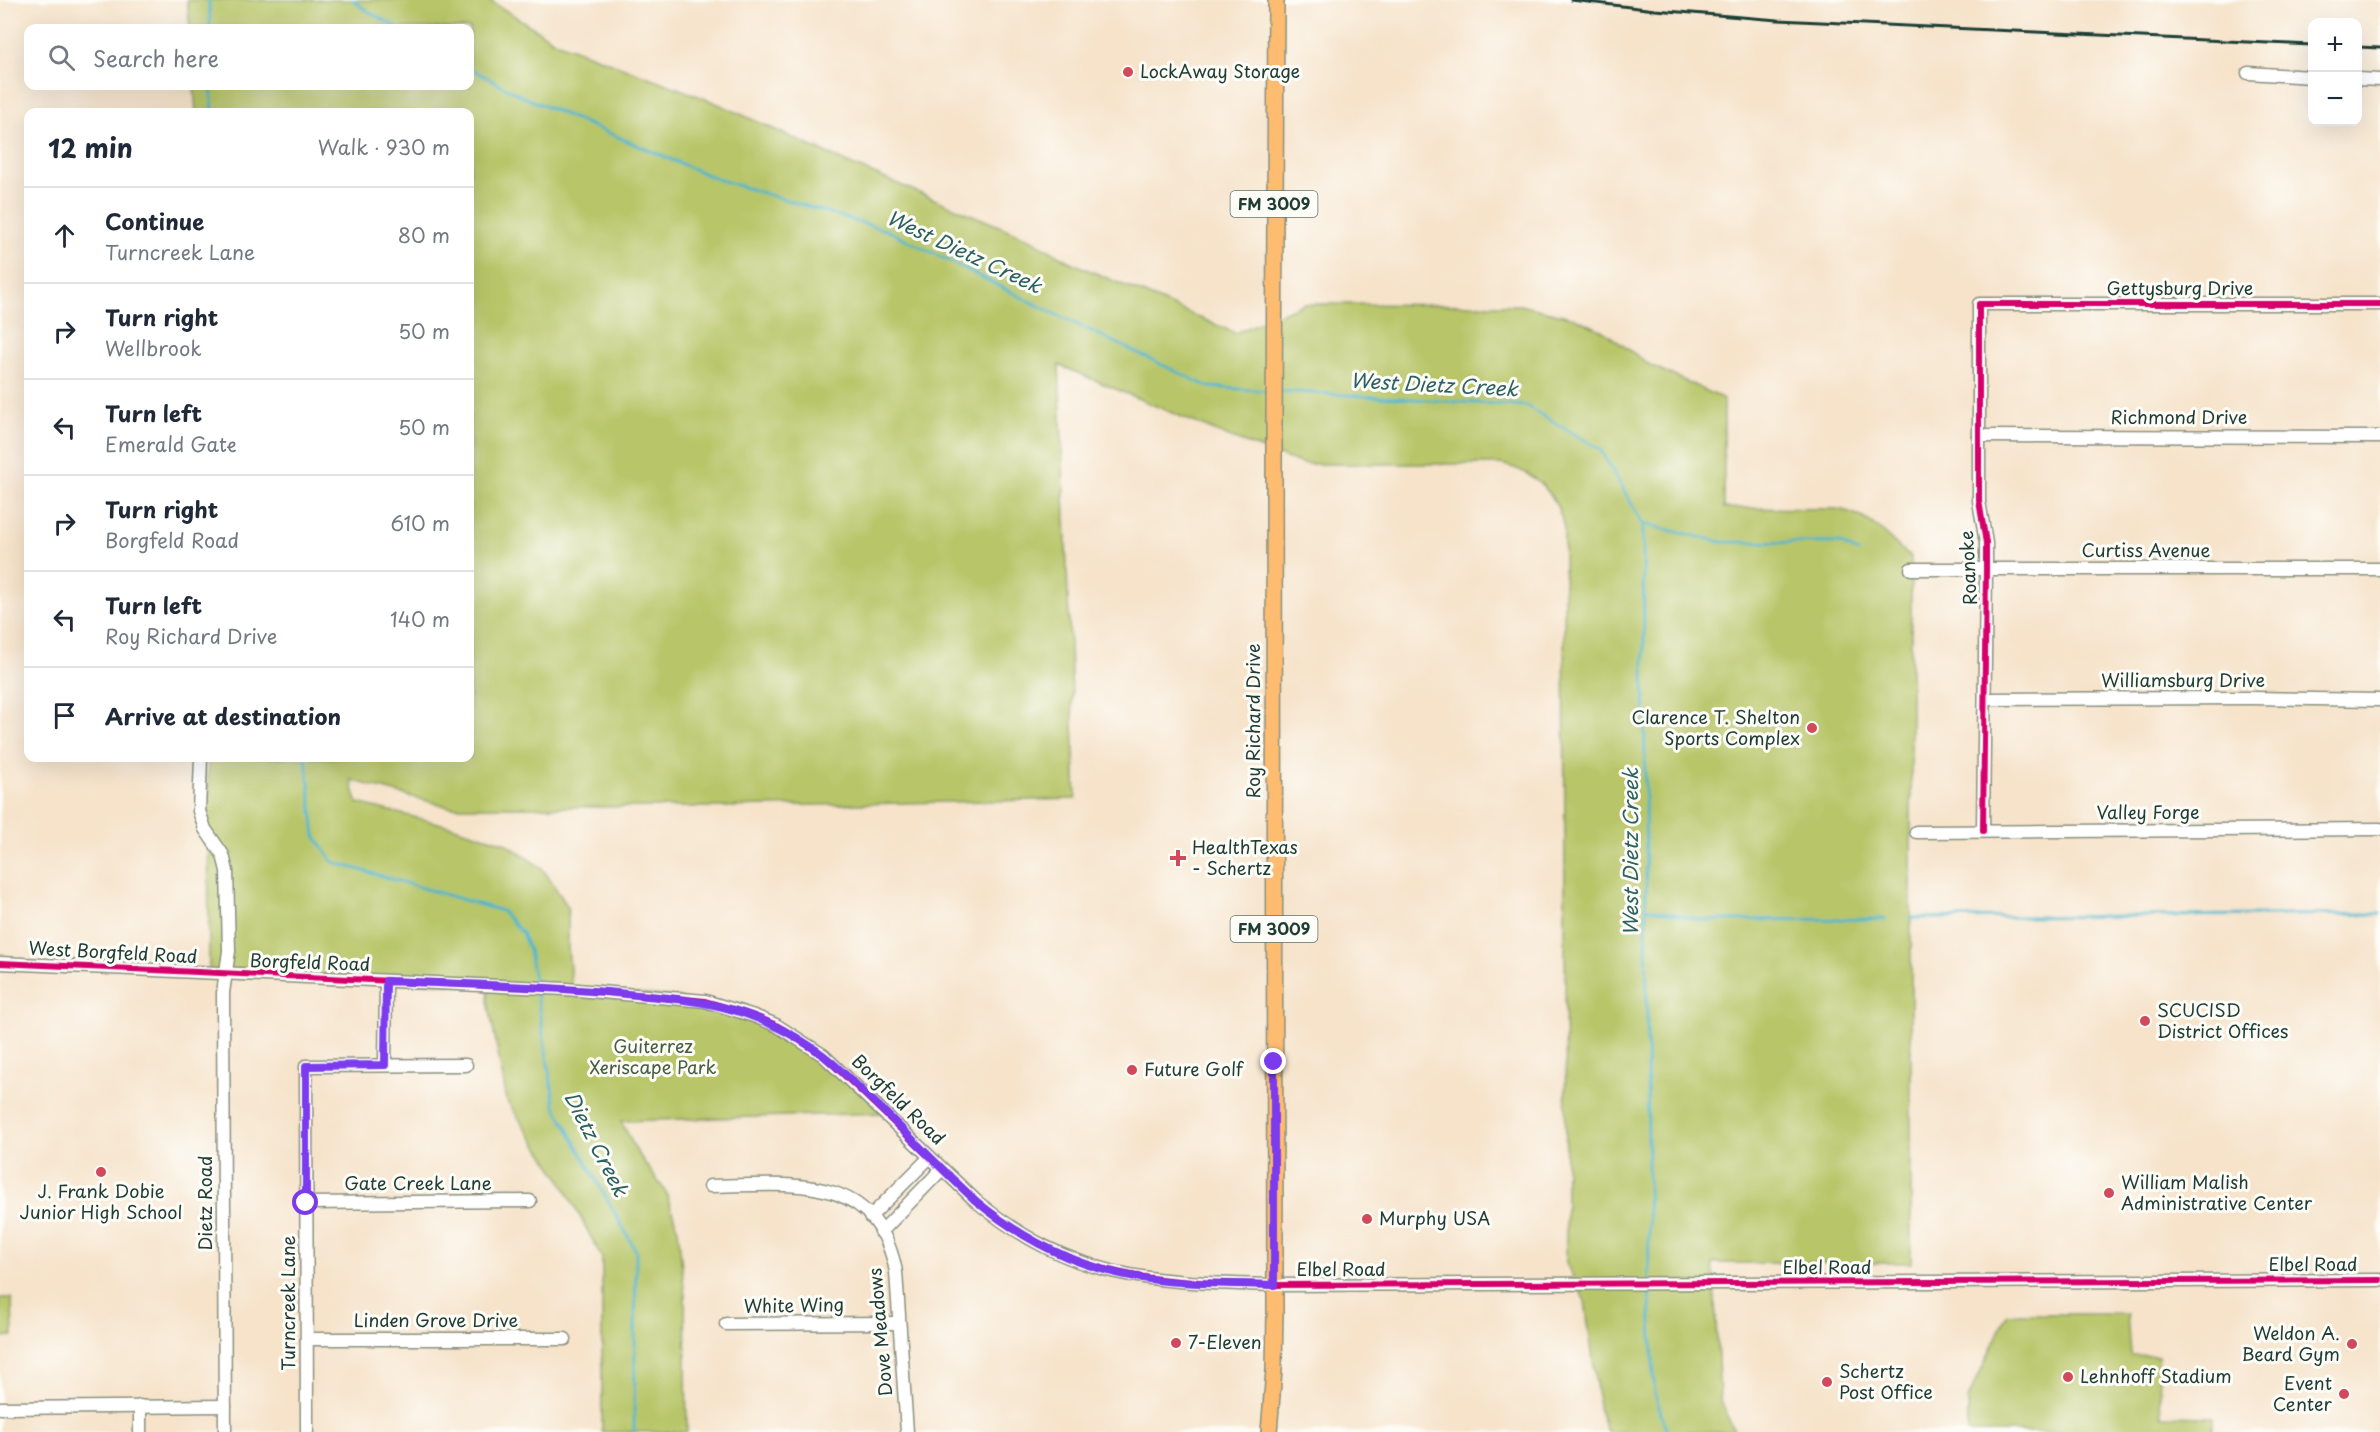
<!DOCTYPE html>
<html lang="en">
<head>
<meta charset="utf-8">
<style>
  body { margin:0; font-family:"Playpen Sans",sans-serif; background:#f2f2f3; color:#1f2937 }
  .controls { position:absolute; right:18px; top:18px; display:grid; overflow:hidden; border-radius:12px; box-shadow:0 6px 24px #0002 }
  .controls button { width:54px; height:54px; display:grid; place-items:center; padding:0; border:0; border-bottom:2px solid #e0e1e3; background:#fff; color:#1f2937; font:30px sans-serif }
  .stop { position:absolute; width:18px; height:18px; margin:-14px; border:4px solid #7c3aed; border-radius:50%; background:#fff }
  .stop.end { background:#7c3aed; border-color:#fff; box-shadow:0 2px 6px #0008 }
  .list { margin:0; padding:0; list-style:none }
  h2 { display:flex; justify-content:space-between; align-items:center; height:78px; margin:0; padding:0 24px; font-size:26px }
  h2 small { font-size:20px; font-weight:400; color:#747a83 }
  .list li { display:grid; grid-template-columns:39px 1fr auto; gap:18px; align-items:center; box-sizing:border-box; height:96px; padding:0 24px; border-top:2px solid #e0e1e3 }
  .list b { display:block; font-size:22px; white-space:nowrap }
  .list p { margin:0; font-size:20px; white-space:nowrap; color:#747a83 }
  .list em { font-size:20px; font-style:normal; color:#747a83 }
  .icon { flex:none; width:33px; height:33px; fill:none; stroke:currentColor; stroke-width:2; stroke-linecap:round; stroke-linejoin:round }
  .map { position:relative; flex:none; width:2380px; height:1432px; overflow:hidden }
  .search { position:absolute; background:#fff; box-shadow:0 6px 24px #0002; left:24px; top:24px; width:450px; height:66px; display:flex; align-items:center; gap:15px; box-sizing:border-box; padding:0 21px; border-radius:12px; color:#747a83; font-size:22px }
  .panel { position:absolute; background:#fff; box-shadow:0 6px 24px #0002; left:24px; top:108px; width:450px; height:654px; border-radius:12px }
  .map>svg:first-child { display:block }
</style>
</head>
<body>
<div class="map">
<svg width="2380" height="1432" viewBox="0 0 2380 1432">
  <rect width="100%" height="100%" fill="#fdfcf7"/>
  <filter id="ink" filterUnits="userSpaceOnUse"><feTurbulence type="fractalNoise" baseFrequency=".0167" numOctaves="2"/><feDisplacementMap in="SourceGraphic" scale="12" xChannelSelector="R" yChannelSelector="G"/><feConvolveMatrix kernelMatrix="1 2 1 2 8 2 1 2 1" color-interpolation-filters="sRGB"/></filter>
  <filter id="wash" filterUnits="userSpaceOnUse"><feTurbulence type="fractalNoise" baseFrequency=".008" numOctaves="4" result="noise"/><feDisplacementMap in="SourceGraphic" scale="24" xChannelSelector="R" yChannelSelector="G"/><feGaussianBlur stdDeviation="1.35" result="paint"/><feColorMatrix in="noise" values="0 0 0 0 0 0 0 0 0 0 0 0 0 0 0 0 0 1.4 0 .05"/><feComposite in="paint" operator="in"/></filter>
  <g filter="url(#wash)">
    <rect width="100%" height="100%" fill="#f6e3ca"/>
    <g fill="#b8c669" stroke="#6c824e" stroke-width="1.5">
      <path d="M187,0H489L556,42L714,102L850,164L1030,239L1070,262L1235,333L1303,304L1520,305L1575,318L1603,331L1650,365L1724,399V508L1836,509C1867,513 1884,533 1906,554L1911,556V1263H1713L1720,1398L1734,1432H1607L1600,1413L1585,1301L1566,1263L1564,529C1558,493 1535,471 1500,464H1303L1229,437L1059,365L1076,799L720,807H449L351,780L357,803L454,827L505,843L542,868L568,907V948L572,989L676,997L786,1031L886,1113L621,1121L637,1152L666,1192L678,1230L685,1296L687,1432H602V1258L559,1177L507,1101L488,1001L489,986L209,972L208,758H470V112H196L194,86H470V28H190Z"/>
      <path d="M0,1298H12L13,1336L0,1337Z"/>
      <path d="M2007,1314H2127L2130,1355L2158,1356L2161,1416L2213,1417V1432H1968V1399Z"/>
    </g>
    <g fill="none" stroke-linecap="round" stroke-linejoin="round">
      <g stroke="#4cb4cb" stroke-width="3">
        <path d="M209,0L210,28"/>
        <path d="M353,0L369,12L399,28"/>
        <path d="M470,68L521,96L717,179L889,231L1049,311L1209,387L1270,391"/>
        <path d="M211,86L213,112"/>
        <path d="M1279,391L1526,406L1600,449L1643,524L1649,1280"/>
        <path d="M1643,524L1721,542L1839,543L1858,552"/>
        <path d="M306,758L315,836L333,862L502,911L522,933L529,950L535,985"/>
        <path d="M1646,908L1701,920L1885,919"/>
        <path d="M1910,918L2380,914"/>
        <path d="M536,991L555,1106L636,1251L634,1432"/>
        <path d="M1649,1286L1655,1394L1667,1432"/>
      </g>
    </g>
  </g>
  <g filter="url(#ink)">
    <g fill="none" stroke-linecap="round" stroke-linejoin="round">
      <g stroke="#8a907f" stroke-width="15">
        <g id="minor">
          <path d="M2248,73L2312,77"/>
          <path d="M2358,79L2380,80"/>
          <path d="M1979,436L2380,437"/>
          <path d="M1911,569H2380"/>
          <path d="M1986,699L2251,698L2380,700"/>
          <path d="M201,758L199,811L205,829L223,855L227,871L229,951L223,993L225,1432"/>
          <path d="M1983,831L1986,569V543L1979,501V304H2380"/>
          <path d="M1916,832L2380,829"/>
          <path d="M0,963L566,989L705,1001L754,1016L776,1025L823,1055L976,1201C1075,1282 1153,1282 1274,1285L2380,1280"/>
          <path d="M385,1065L386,981"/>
          <path d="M710,1186C790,1185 877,1170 896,1272L907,1432"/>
          <path d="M306,1203L530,1201"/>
          <path d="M870,1217L930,1157"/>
          <path d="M881,1232L942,1169"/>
          <path d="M726,1324L899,1323"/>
          <path d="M307,1339H565"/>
          <path d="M0,1408L225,1406"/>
          <path d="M140,1432V1406"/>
          <path d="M307,1432L306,1066L466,1065"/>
        </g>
      </g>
      <g stroke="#8a907f" stroke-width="18">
        <path id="major" d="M1269,1432L1274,1370L1275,1313L1274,426L1276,0"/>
      </g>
      <use href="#minor" stroke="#fff" stroke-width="12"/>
      <use href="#major" stroke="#fdbc70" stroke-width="15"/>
      <g stroke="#1f3d34" stroke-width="3">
        <path d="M1571,0L1655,10L1778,20L2312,45"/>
        <path d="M2358,47L2380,48"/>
      </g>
      <g stroke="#fdfcf7" stroke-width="10">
        <g id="cycleway">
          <path d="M1983,831L1986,569V543L1979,501V304H2380"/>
          <path d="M0,963L566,989L705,1001L754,1016L776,1025L823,1055L976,1201C1075,1282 1153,1282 1274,1285L2380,1280"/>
        </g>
      </g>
      <use href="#cycleway" stroke="#d6006c" stroke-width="6"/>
    </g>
  </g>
  <g fill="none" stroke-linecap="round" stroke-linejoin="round" filter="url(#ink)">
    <path stroke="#7c3aed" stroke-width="8" d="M306,1203V1066L385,1065L386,981C459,984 534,986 607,992C687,1000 740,1000 810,1046C832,1060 850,1079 868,1096C905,1131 939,1167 976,1201C1022,1239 1077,1267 1136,1277C1181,1285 1229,1283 1274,1285V1062"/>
  </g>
  <g fill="#d1495b" stroke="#fdfcf7" stroke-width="2">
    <circle cx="1128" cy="72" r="6"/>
    <circle cx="1812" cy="728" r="6"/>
    <path d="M1175 849h6v6h6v6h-6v6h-6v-6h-6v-6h6z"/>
    <circle cx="2145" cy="1021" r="6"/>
    <circle cx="1132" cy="1070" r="6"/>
    <circle cx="101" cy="1172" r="6"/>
    <circle cx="2109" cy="1193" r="6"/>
    <circle cx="1367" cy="1219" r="6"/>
    <circle cx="1176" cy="1343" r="6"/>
    <circle cx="2352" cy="1344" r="6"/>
    <circle cx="2068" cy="1377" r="6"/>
    <circle cx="1827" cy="1382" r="6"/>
    <circle cx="2344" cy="1394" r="6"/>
  </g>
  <g text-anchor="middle" stroke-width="6" stroke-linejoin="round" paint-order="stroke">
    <g fill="#fdfcf7" stroke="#62766e" stroke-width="1.5">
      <rect x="1230.5" y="191" width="87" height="26" rx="4.5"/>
      <rect x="1230.5" y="916" width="87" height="26" rx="4.5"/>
    </g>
    <g font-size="16" font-weight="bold" fill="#1f3d34">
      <text x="1274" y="210">FM 3009</text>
      <text x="1274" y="935">FM 3009</text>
    </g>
    <g font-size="18" fill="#1f3d34" stroke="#fdfcf7" text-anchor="start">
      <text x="1140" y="78">LockAway Storage</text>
      <text x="1800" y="724" text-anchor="end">Clarence T. Shelton<tspan x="1800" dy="21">Sports Complex</tspan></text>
      <text x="1192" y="854">HealthTexas<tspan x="1192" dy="21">- Schertz</tspan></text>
      <text x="2157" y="1017">SCUCISD<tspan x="2157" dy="21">District Offices</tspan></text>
      <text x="1144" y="1076">Future Golf</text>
      <text x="2121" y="1189">William Malish<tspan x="2121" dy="21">Administrative Center</tspan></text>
      <text x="101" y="1198" text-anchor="middle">J. Frank Dobie<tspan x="101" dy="21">Junior High School</tspan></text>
      <text x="1379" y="1225">Murphy USA</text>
      <text x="2340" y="1340" text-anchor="end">Weldon A.<tspan x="2340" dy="21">Beard Gym</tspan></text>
      <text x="1188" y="1349">7-Eleven</text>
      <text x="1839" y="1378">Schertz<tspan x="1839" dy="21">Post Office</tspan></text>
      <text x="2080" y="1383">Lehnhoff Stadium</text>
      <text x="2332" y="1390" text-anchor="end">Event<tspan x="2332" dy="21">Center</tspan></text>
    </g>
    <g font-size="18" fill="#1f3d34" stroke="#fdfcf7">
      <text x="2180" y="295">Gettysburg Drive</text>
      <text x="2179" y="424">Richmond Drive</text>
      <text x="2146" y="557">Curtiss Avenue</text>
      <text transform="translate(1969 568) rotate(-93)" y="6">Roanoke</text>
      <text x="2183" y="687">Williamsburg Drive</text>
      <text transform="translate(1254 721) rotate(-90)" y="6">Roy Richard Drive</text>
      <text x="2148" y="819">Valley Forge</text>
      <text transform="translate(113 953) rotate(3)" y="6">West Borgfeld Road</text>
      <text transform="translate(310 963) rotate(2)" y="6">Borgfeld Road</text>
      <text transform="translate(898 1100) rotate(44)" y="6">Borgfeld Road</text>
      <text x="418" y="1190">Gate Creek Lane</text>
      <text transform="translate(206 1203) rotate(-90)" y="6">Dietz Road</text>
      <text x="2313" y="1271">Elbel Road</text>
      <text x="1827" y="1274">Elbel Road</text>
      <text x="1341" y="1276">Elbel Road</text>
      <text transform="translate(289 1303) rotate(-90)" y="6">Turncreek Lane</text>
      <text transform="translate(794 1306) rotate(-1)" y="6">White Wing</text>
      <text x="436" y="1327">Linden Grove Drive</text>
      <text transform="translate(881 1332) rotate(-95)" y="6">Dove Meadows</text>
    </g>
    <g font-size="18" fill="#455f41" stroke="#fdfcf7">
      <text x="653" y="1053">Guiterrez<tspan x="653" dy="21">Xeriscape Park</tspan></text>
    </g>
    <g font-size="20" font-style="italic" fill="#2c6161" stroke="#fdfcf7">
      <text transform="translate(964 252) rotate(25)" y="7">West Dietz Creek</text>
      <text transform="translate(1434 385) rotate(3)" y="7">West Dietz Creek</text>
      <text transform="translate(1631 852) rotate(-90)" y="7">West Dietz Creek</text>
      <text transform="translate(596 1144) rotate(63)" y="7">Dietz Creek</text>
    </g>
  </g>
</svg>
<div class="controls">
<button>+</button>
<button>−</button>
</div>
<div class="stop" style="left:306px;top:1203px"></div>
<div class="stop end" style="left:1274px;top:1062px"></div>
<div class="search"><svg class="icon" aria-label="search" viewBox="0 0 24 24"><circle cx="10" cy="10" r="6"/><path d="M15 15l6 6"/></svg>Search here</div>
<section class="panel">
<h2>12 min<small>Walk · 930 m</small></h2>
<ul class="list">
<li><svg class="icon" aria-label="ahead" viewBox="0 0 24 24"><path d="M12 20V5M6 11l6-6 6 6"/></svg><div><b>Continue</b><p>Turncreek Lane</p></div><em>80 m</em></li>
<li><svg class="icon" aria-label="right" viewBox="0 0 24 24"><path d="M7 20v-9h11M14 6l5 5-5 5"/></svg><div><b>Turn right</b><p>Wellbrook</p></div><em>50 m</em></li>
<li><svg class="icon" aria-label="left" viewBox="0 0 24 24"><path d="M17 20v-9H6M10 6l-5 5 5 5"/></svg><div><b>Turn left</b><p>Emerald Gate</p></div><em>50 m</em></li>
<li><svg class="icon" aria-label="right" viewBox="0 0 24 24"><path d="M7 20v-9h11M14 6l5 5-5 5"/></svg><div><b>Turn right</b><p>Borgfeld Road</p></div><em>610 m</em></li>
<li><svg class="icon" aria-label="left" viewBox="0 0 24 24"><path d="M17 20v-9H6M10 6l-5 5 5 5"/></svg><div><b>Turn left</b><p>Roy Richard Drive</p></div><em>140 m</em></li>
<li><svg class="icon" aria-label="arrive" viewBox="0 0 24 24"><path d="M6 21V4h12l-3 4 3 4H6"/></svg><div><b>Arrive at destination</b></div></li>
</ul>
</section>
</div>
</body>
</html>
